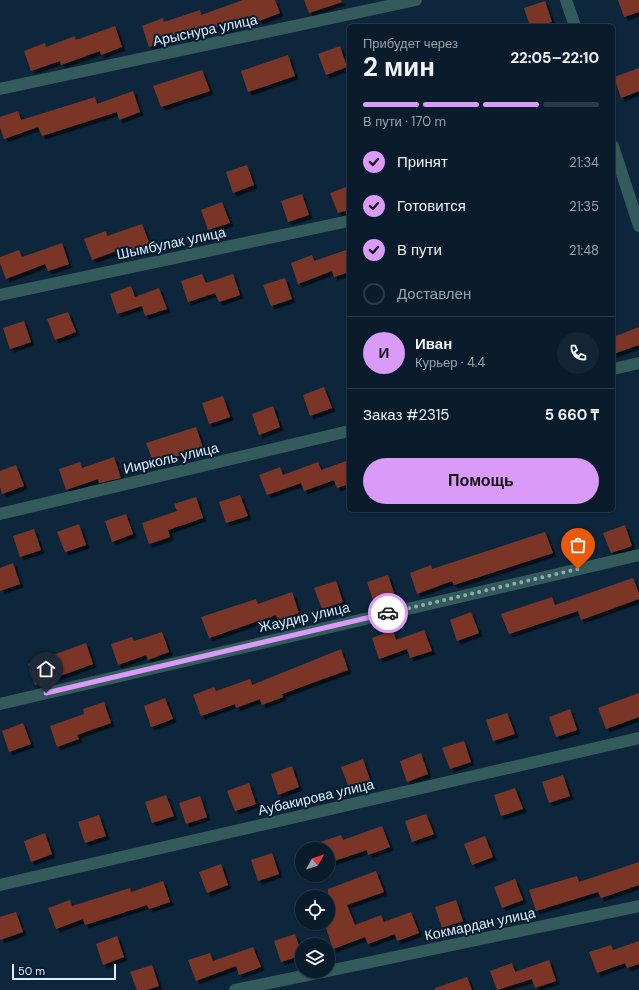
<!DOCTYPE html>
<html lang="ru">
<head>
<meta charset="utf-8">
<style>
	body { margin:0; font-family:"DM Sans",sans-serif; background:#132534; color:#f1f3f6; height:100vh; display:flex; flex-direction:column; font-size:15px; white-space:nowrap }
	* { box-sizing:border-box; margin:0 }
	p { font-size:13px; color:#99a1a9 }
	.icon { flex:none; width:22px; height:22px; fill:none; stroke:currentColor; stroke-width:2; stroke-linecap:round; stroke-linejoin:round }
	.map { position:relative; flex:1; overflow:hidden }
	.details { position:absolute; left:347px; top:24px; width:268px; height:488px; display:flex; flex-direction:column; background:#0a1c2c; border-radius:6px; box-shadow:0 1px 3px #0004,0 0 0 1px #2a3a48 }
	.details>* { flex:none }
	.needle { width:26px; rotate:50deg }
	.fabs { position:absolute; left:295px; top:842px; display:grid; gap:8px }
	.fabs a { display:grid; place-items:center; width:40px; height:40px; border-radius:50%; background:#0a1c2c; box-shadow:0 1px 3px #0004,0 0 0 1px #2a3a48; font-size:20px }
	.scale { position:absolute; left:12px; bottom:10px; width:104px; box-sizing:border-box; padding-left:4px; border:2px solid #dfeefc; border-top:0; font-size:11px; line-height:14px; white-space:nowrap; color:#dfeefc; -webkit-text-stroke:3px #041c30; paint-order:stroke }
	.pin { position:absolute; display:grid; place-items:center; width:34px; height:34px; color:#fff; margin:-41px -17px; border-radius:50% 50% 50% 0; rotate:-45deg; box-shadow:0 0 4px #0007 }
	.pin .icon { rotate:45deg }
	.courier { position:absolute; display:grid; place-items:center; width:40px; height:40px; margin:-20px; border:3px solid #d99af8; border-radius:50%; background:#fff; color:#222; box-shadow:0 1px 5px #0007 }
	.overview em { font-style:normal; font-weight:700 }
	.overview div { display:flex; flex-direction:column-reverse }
	.overview { display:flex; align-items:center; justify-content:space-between; height:68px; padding:0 16px }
	h1 { font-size:26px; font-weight:700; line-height:30px }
	.bar { display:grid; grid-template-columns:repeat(4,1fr); gap:6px 4px; align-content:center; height:48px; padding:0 16px }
	.bar i { height:5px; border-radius:3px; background:#2a3a48 }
	.bar .selected { background:#d99af8 }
	.bar p { grid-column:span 4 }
	.line { display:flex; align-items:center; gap:10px; padding:0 16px; border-top:1px solid #2a3a48 }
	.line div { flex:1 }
	.round { display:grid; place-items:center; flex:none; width:42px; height:42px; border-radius:21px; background:#132534 }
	ol { padding:0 16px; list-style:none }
	li { display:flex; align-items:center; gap:12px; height:44px }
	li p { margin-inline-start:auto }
	li .icon { padding:4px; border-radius:50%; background:#d99af8; color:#111; stroke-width:4 }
	li:last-child { color:#99a1a9 }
	li i { width:22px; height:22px; border:2px solid #2a3a48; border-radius:50% }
	.primary-button { display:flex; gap:8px; margin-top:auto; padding:8px 16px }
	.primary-button a { flex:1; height:46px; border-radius:24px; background:#d99af8; color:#111; font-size:16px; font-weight:700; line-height:46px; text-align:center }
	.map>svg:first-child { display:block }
	.building { fill:#7a3628; filter:url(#shadow) }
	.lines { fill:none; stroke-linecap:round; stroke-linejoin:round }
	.minor { stroke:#345b5c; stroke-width:12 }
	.done { stroke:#96a8b8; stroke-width:4; stroke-dasharray:0 7.2 }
	.route { stroke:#d99af8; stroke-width:5 }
	.labels { text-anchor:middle; stroke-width:4; stroke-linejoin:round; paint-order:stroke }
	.street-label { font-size:14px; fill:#dfeefc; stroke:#041c30 }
</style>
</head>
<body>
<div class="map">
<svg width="639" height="990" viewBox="0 0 639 990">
	<defs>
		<filter id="shadow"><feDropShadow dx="3.5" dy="3.5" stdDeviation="0" flood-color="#0009"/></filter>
	</defs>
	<rect width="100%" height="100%" fill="#0d263b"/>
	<!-- building -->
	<path class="building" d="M243 0H275L280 13 259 21 258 18 222 31 220 26 186 38 184 34 149 47 142 26 163 18 164 22 200 10 201 15Z
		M304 0H341L342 2 309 13Z
		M618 0H639V12L624 17Z
		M545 1 552 22 540 26H530L524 8Z
		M115 26 122 47 101 55 100 51 61 65 60 61 31 71 24 51 45 43 46 47 75 36 76 40Z
		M340 46 347 67 326 75 318 54Z
		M288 55 295 76 248 92 241 71Z
		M639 68V91L621 98 614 77Z
		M202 70 210 91 161 107 153 86Z
		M133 91 140 112 119 120 117 112 42 136 38 127 4 139 0 127V117L18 111 21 120 95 97 97 104Z
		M247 165 254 185 233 193 226 172Z
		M349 186V210L338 213 330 193Z
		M302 194 309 215 288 222 281 201Z
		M222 202 230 223 208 230 201 210Z
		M142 224 150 245 128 252 127 247 92 260 84 239 106 231 107 236Z
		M62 243 69 264 48 271 45 264 6 279 0 263V257L19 250 22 257Z
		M349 249V272L334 277 332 271 298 284 291 263 312 255 314 261Z
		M202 274 206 283 233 274 240 295 219 302 215 293 188 302 181 281Z
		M285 278 292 299 271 306 263 285Z
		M131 286 135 297 159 288 167 309 145 316 142 306 117 314 110 294Z
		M68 312 76 332 55 340 47 319Z
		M24 321 31 342 10 349 3 328Z
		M639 327V345L613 354V337Z
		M324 387 332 408 310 416 303 395Z
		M223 396 230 417 209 424 202 403Z
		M273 406 280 427 259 435 252 414Z
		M196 427 203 448 154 464 146 443Z
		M114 457 121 478 99 483 98 479 66 490 59 469 80 462 82 468Z
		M349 460V484L337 488 334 480 304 491 301 483 267 495 259 475 280 467 283 475 318 462 321 470Z
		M16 465 24 486 2 494 0 487V471Z
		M240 495 248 516 226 523 219 502Z
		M196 497 203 518 168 530 170 537 149 544 142 523 177 511 174 504Z
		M126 514 133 534 112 542 105 521Z
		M79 524 86 545 65 552 57 532Z
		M625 525 632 546 611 553 603 533Z
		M34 529 41 550 20 557 13 536Z
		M545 532 553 553 454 585 452 581 417 594 410 573 431 565 432 569Z
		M13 563 20 584 0 591V568Z
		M388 575 395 596 374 603 367 582Z
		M633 578 639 593V599L581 620 578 611 509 634 501 614 552 597 555 605Z
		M336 581 343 602 322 609 314 588Z
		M292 592 299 613 278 621 276 615 209 638 201 617 256 599 258 604Z
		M471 612 479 633 457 641 450 620Z
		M393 630 396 640 424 630 432 651 410 658 407 649 379 659 372 638Z
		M162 632 169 652 148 660 146 655 118 665 111 644 132 637 134 641Z
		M86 643 93 664 35 685 28 664Z
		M341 649 348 670 282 694 283 697 262 705 260 699 236 708 235 704 201 716 193 695 214 687 216 691 250 679 252 685Z
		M639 693V717L606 729 598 708Z
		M165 698 173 719 151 727 144 706Z
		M104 702 111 723 77 735 79 739 57 747 50 726 84 714 83 709Z
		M570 709 577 730 556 737 549 717Z
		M507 713 515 734 493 741 486 720Z
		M23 723 31 744 9 752 2 731Z
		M464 741 471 762 450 769 442 748Z
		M421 753 428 774 407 782 400 761Z
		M363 759 370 780 349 788 341 767Z
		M292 766 299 787 278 795 271 774Z
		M563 775 570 796 549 803 542 782Z
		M249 783 256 804 235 811 227 791Z
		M515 788 523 809 501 816 494 795Z
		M166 795 174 816 152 823 145 802Z
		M200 796 207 817 186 824 179 803Z
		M426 814 434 834 412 842 405 821Z
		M99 815 106 836 85 843 78 822Z
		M382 826 390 847 368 855 367 850 328 863V849H306V847L341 835 343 840Z
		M45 833 52 854 31 862 24 841Z
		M485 836 493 857 472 865 464 844Z
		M272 853 279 874 258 881 251 860Z
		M639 862V885L601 898 598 892 536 911 529 890 577 876 579 882Z
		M221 864 228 885 207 893 199 872Z
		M376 871 384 892 347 905 355 925 381 915 384 922 411 912 419 933 397 941 395 934 368 944 365 937 333 949 326 928 328 927V889Z
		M515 879 523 900 502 908 494 887Z
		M163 881 170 902 149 909 147 905 85 925 83 919 56 929 48 908 70 900 72 906 130 888 131 892Z
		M456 900 463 921 442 928 435 907Z
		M16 912 23 932 0 940V917Z
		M295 934 302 955 281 962 274 941Z
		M117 936 124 957 103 965 96 944Z
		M639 941V964L627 968 625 963 597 973 589 952 611 945 613 950Z
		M253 947 261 967 239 975 236 966 196 981 188 960 210 953 213 961Z
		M549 960 556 981 535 988 532 979 497 990 490 971 512 963 515 972Z
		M152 965 159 986 147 990H137L130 972Z
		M467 977 472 990H435V988Z"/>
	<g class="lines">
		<!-- minor -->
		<path class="minor" d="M566 0 575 26
			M0 89 416 0
			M613 146 639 226
			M0 295 349 221
			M613 369 639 363
			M0 514 349 431
			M0 704 639 555
			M0 885 639 738
			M328 971 639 906
			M235 990 327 971"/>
	</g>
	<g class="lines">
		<!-- done -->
		<path class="done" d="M388 613 578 569"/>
		<!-- route -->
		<path class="route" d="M46 693 388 613"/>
	</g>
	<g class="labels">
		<!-- street labels -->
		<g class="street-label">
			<text transform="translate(205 30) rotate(-12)" y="5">Арыснура улица</text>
			<text transform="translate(171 243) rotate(-12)" y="5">Шымбулак улица</text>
			<text transform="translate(171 458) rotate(-13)" y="5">Иирколь улица</text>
			<text transform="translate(304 617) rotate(-13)" y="5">Жаудир улица</text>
			<text transform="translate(316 797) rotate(-13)" y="5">Аубакирова улица</text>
			<text transform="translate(480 924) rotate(-12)" y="5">Кокмардан улица</text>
		</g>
	</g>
</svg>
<div class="fabs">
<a><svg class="needle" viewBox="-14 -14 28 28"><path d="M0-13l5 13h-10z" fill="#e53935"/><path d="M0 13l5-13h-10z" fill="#99a1a9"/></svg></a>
<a><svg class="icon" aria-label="locate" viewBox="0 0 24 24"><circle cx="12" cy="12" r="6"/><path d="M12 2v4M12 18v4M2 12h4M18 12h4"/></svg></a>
<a><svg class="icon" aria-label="layers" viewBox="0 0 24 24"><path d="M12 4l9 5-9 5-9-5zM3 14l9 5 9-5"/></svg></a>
</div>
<div class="scale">50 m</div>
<div class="pin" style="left:578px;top:569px;background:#ea580c"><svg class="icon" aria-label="bag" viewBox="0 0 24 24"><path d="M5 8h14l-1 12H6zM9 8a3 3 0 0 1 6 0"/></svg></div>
<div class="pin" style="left:46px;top:693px;background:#1f2937"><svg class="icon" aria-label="home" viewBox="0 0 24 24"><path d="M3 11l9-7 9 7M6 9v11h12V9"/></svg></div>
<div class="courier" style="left:388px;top:613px"><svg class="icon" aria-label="car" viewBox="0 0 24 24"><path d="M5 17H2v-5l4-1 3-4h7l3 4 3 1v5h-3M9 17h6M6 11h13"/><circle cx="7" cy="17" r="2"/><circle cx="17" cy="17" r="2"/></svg></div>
<section class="details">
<div class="overview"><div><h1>2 мин</h1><p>Прибудет через</p></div><em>22:05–22:10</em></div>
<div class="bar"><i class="selected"></i><i class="selected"></i><i class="selected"></i><i></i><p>В пути · 170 m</p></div>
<ol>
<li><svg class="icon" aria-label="check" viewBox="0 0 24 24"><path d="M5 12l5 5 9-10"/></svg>Принят<p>21:34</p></li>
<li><svg class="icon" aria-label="check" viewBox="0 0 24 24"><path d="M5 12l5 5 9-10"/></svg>Готовится<p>21:35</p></li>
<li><svg class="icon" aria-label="check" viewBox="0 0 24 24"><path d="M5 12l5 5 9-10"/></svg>В пути<p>21:48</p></li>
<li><i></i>Доставлен</li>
</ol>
<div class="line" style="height:72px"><b class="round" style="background:#d99af8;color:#111">И</b><div><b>Иван</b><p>Курьер · 4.4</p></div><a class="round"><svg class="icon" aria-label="phone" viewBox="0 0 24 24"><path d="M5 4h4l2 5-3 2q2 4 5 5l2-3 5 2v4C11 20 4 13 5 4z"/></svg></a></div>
<div class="line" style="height:52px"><div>Заказ #2315</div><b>5 660 ₸</b></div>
<div class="primary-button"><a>Помощь</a></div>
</section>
</div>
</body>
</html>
